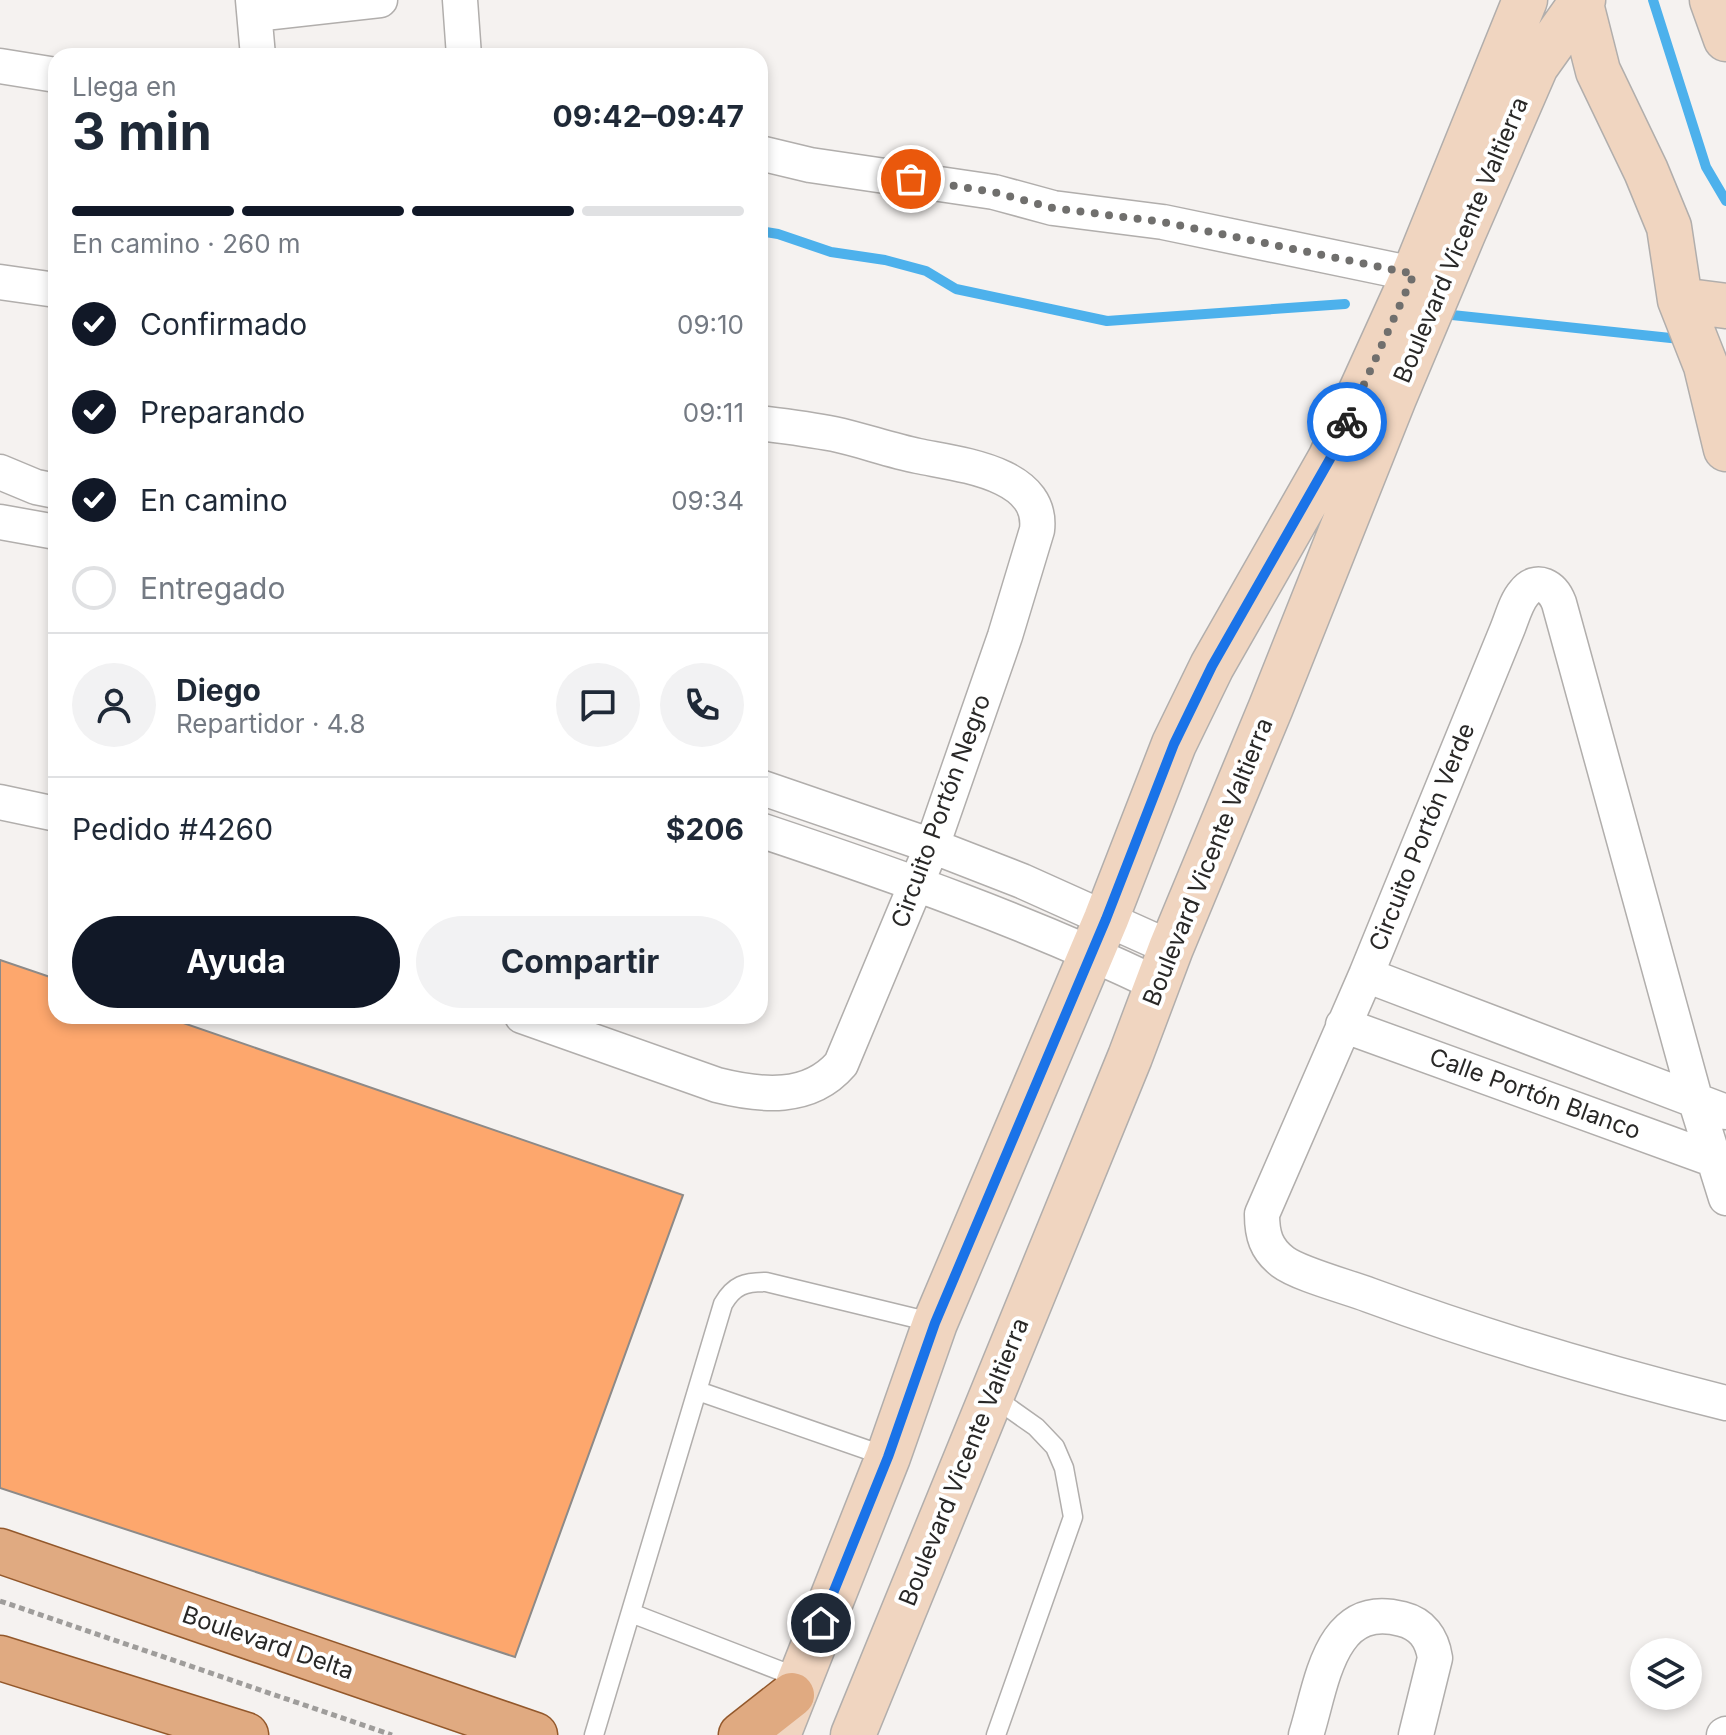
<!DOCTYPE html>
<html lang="es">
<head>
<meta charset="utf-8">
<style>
	body { margin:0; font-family:Inter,sans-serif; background:#f2f2f3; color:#1f2937; height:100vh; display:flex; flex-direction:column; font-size:30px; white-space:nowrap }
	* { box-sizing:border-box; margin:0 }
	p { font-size:26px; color:#747a83 }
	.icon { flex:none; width:44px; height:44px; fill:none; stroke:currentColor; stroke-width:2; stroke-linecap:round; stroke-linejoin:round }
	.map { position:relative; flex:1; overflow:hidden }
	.sheet { position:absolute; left:48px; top:48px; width:720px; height:976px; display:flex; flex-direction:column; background:#fff; border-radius:24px; box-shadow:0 4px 12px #0003 }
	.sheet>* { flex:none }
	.buttons { position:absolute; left:1630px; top:1638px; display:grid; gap:16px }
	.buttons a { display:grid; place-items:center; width:72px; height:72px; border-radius:50%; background:#fff; box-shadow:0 4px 12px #0003; font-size:40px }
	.pin { position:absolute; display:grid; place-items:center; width:68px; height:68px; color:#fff; margin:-34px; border:4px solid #fff; border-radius:50%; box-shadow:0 2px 8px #0007 }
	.courier { position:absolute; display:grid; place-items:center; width:80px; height:80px; margin:-40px; border:6px solid #1a73e8; border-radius:50%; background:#fff; color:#222; box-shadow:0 2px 10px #0007 }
	.head em { font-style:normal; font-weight:700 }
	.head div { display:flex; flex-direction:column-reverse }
	.head { display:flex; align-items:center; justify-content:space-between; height:136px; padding:0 24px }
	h1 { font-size:52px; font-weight:700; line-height:60px }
	.bar { display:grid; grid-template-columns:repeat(4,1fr); gap:12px 8px; align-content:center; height:96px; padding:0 24px }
	.bar i { height:10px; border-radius:6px; background:#e0e1e3 }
	.bar .selected { background:#111827 }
	.bar p { grid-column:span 4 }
	.line { display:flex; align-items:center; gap:20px; padding:0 24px; border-top:2px solid #e0e1e3 }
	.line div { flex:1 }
	.round { display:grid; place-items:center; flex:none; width:84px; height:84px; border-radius:42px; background:#f2f2f3 }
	ol { padding:0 24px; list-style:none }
	li { display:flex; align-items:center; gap:24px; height:88px }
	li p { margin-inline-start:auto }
	li .icon { padding:8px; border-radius:50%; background:#111827; color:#fff; stroke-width:4 }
	li:last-child { color:#747a83 }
	li i { width:44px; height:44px; border:4px solid #e0e1e3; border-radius:50% }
	.button { display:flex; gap:16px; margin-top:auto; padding:16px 24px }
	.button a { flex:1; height:92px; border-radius:48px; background:#111827; color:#fff; font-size:32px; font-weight:700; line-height:92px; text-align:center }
	.button a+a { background:#f2f2f3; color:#1f2937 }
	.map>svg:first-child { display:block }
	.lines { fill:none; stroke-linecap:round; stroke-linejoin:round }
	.stream { stroke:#4db1ec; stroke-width:10 }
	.building { fill:#fda76d; stroke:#8d8a88; stroke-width:2 }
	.service-casing { stroke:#b1aeac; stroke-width:21 }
	.minor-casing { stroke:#b1aeac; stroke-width:37 }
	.secondary-casing { stroke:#b1aeac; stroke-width:47 }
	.primary-casing { stroke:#93582b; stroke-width:47 }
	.path { stroke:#9f9d9b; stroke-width:5; stroke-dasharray:6 4; stroke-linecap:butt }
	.service { stroke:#fff; stroke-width:18 }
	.minor { stroke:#fff; stroke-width:34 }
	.secondary { stroke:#f0d5c0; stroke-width:44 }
	.primary { stroke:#e0aa81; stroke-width:44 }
	.done { stroke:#706f6d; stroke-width:8; stroke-dasharray:0 14.4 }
	.route { stroke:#1a73e8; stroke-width:10 }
	.labels { text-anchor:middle; stroke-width:8; stroke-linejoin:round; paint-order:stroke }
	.street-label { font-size:24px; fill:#292827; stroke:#fff }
</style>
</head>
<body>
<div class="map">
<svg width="1726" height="1735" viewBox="0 0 1726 1735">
	<rect width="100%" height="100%" fill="#f5f2f0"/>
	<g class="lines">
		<!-- stream -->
		<path class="stream" d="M1653 0 1706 167 1726 201
			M760 231 778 234 831 252 885 260 926 271 956 289 1107 321 1345 304
			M1452 315 1680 339"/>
	</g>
	<!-- building -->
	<path class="building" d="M0 960 56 979V1016H163L683 1195 515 1657 0 1488Z"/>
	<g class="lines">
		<!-- service casing -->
		<g class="service-casing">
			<path id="service" d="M698 1391 888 1457
				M992 1396 1036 1427 1055 1447 1064 1468 1073 1517 996 1735
				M631 1613 799 1678
				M594 1735 723 1304C734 1285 745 1282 766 1282L935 1323"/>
		</g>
		<!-- minor casing -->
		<g class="minor-casing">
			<path id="minor" d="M253 0 258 56
				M460 0 464 56
				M255 14 380 0
				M0 66 56 75
				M760 153 810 165 994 192 1053 208 1163 222 1414 274
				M0 282 56 290
				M0 472 36 487 56 491
				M0 522 56 532
				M760 787 932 846 1022 881 1171 948
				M0 802 56 814
				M760 830C895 875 1028 922 1157 984
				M1366 975 1726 1112
				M522 1016 717 1085C761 1096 809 1101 841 1064L932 846 1005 636 1037 530C1044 472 956 464 918 456 889 450 862 440 834 434 809 429 784 426 760 423
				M1343 1025 1726 1164
				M1726 1198 1696 1102 1559 603C1553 587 1537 576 1524 593 1516 602 1512 618 1507 630L1366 975 1262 1214C1262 1235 1266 1249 1283 1262 1299 1274 1348 1287 1369 1295 1486 1338 1605 1373 1726 1403
				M1306 1735C1322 1685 1329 1600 1402 1619 1422 1624 1432 1638 1435 1658L1416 1735
				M1724 1735 1726 1734"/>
		</g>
		<!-- secondary casing -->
		<g class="secondary-casing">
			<path id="secondary" d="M1580 0 1598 71 1646 171 1669 227 1680 300 1706 366 1726 449
				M1712 0 1726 39
				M1680 300 1726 306
				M778 1735 888 1457 935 1323 1106 919 1174 744 1212 666 1330 459 1414 274 1525 0
				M853 1735 1130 1057 1171 948 1271 707 1394 398 1463 234 1536 66 1583 0"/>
		</g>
		<!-- primary casing -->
		<g class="primary-casing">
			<path id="primary" d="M0 1551 535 1735
				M0 1658 246 1735
				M741 1735 792 1695"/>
		</g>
		<!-- path -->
		<path class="path" d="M0 1601 392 1735"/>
		<!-- service -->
		<use href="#service" class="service"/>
		<!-- minor -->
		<use href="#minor" class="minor"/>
		<!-- secondary -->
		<use href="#secondary" class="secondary"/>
		<!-- primary -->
		<use href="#primary" class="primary"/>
	</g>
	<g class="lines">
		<!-- done -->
		<path class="done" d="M911 179 994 192 1053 208 1163 222 1414 274 1347 422"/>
		<!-- route -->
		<path class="route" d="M821 1623 888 1457 935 1323 1106 919 1174 744 1212 666 1330 459 1347 422"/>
	</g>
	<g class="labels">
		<!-- street labels -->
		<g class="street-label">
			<text transform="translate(1461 240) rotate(-67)" y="8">Boulevard Vicente Valtierra</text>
			<text transform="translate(941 811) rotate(-70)" y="8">Circuito Portón Negro</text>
			<text transform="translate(1422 837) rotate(-68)" y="8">Circuito Portón Verde</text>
			<text transform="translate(1208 862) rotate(-68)" y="8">Boulevard Vicente Valtierra</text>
			<text transform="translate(1535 1094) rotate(20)" y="8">Calle Portón Blanco</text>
			<text transform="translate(964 1462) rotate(-68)" y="8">Boulevard Vicente Valtierra</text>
			<text transform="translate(268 1643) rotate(19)" y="8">Boulevard Delta</text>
		</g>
	</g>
</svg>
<div class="buttons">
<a><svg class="icon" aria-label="layers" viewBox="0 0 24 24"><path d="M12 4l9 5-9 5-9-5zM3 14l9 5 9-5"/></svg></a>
</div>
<div class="pin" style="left:911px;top:179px;background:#ea580c"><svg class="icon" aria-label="bag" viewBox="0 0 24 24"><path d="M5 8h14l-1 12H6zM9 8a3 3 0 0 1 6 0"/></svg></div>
<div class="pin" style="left:821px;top:1623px;background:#1f2937"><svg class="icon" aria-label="home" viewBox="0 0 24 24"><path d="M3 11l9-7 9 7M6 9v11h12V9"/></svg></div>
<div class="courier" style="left:1347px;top:422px"><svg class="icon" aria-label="bike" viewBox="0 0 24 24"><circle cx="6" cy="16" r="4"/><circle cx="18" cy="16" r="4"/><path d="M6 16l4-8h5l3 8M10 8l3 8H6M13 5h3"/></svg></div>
<section class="sheet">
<div class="head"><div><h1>3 min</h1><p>Llega en</p></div><em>09:42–09:47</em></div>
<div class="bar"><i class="selected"></i><i class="selected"></i><i class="selected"></i><i></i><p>En camino · 260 m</p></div>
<ol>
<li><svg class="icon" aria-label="check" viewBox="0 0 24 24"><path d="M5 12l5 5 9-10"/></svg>Confirmado<p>09:10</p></li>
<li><svg class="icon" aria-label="check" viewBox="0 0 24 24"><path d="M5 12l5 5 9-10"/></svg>Preparando<p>09:11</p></li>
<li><svg class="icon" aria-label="check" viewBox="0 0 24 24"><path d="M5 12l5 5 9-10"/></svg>En camino<p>09:34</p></li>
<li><i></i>Entregado</li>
</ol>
<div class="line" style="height:144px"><a class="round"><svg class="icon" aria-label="person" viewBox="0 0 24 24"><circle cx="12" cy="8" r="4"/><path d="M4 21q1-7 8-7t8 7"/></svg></a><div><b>Diego</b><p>Repartidor · 4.8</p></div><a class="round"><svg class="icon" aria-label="chat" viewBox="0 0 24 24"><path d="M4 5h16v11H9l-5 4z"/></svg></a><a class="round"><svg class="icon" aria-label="phone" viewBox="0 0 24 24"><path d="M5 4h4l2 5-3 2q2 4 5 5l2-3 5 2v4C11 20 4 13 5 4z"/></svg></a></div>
<div class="line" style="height:104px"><div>Pedido #4260</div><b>$206</b></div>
<div class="button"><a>Ayuda</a><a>Compartir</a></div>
</section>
</div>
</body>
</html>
